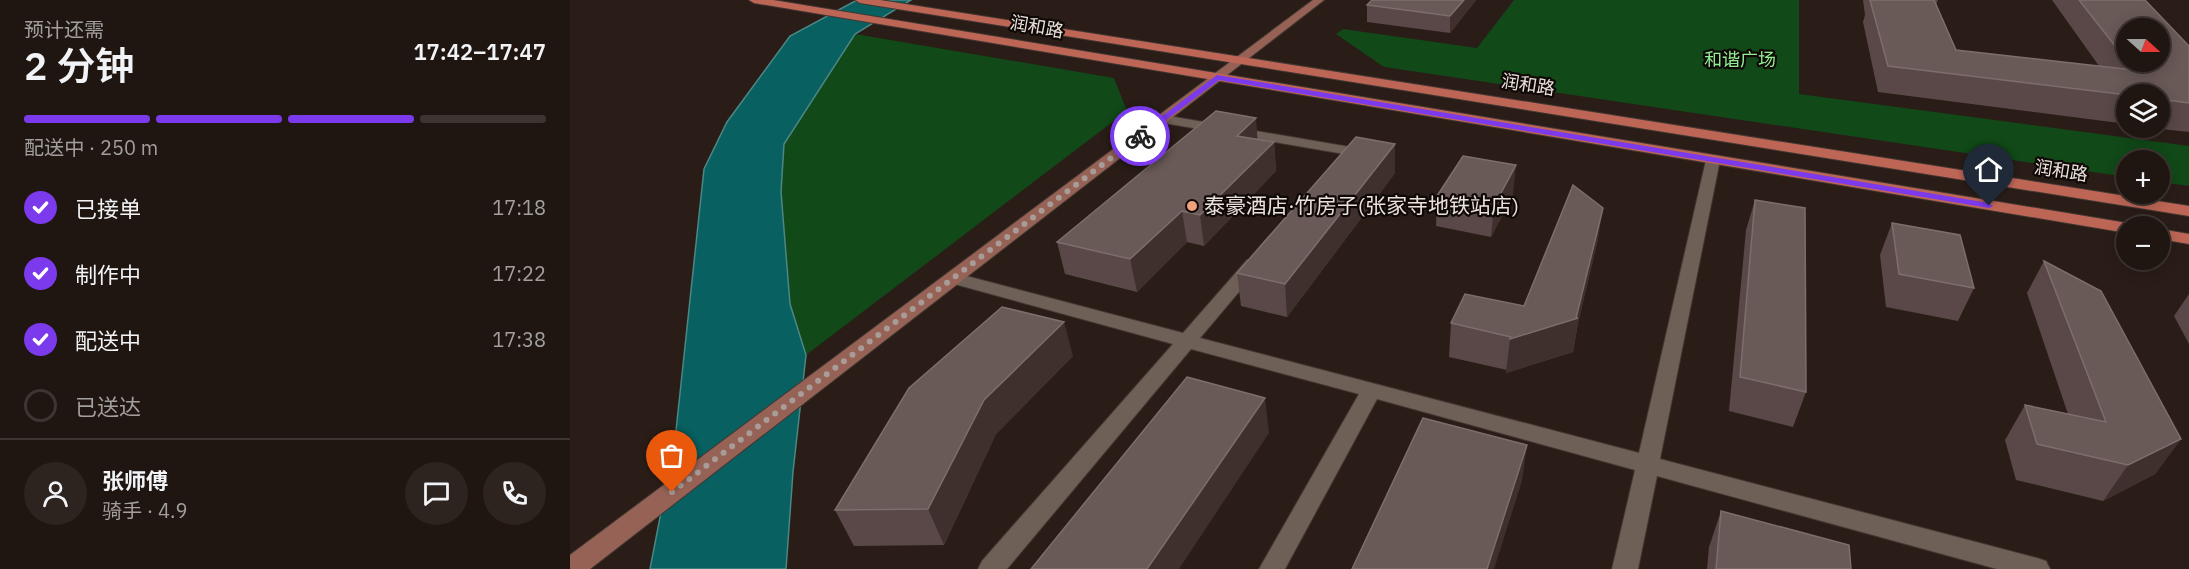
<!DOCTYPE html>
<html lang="zh">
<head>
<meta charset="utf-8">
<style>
	body { margin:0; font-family:"IBM Plex Sans","Noto Sans SC",sans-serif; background:#2d231f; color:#f1f3f6; height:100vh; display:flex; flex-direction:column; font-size:22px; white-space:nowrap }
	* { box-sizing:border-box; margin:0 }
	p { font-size:20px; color:#a29f9f }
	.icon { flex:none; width:33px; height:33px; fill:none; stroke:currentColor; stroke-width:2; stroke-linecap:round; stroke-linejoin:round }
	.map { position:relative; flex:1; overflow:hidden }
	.side { display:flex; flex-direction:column; background:#201611; width:570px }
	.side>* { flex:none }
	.needle { width:39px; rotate:111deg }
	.fabs { position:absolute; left:1546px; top:18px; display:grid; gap:12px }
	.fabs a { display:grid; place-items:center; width:54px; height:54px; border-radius:50%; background:#201611; box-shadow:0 3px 15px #0003,0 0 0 2px #3d3531; font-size:30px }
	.pin { position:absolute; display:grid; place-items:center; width:51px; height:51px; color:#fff; margin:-62px -26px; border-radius:50% 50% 50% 0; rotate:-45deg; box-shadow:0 0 6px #0007 }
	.pin .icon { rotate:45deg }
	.courier { position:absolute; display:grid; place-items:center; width:60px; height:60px; margin:-30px; border:4px solid #7c3aed; border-radius:50%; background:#fff; color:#222; box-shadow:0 2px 8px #0007 }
	.overview em { font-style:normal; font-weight:600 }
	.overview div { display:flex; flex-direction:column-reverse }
	.overview { display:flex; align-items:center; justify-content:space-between; height:102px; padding:0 24px }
	h1 { font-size:39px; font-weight:600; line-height:45px }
	.bar { display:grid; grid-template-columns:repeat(4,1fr); gap:9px 6px; align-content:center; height:72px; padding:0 24px }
	.bar i { height:8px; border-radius:4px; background:#3d3531 }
	.bar .on { background:#7c3aed }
	.bar p { grid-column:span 4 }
	.line { display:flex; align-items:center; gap:15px; padding:0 24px; border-top:2px solid #3d3531 }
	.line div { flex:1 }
	.round { display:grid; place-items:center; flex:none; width:63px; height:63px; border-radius:32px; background:#2d231f }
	ol { padding:0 24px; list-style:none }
	li { display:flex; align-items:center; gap:18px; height:66px }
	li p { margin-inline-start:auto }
	li .icon { padding:6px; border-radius:50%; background:#7c3aed; color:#fff; stroke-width:4 }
	li:last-child { color:#a29f9f }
	li i { width:33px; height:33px; border:3px solid #3d3531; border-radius:50% }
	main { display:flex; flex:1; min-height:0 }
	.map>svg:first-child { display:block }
	.green { fill:#114918 }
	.water { fill:#086060; stroke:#4c8785; stroke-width:1.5 }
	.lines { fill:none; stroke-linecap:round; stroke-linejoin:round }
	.lane-casing { stroke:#433733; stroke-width:2 }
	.secondary-casing { stroke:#433733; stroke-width:2 }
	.primary-casing { stroke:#433733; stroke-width:2 }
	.lane { fill:#6e5f57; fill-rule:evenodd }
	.secondary { fill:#966256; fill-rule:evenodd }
	.primary { fill:#be6656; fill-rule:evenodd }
	.wall { fill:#594847 }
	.shaded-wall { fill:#40302d }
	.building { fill:#695957; stroke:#7d6e6c; stroke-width:1.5 }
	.route { fill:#7c3aed }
	.done { stroke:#a79c97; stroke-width:6; stroke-dasharray:0 10.8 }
	.poi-dot { fill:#f1a17c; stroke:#0f0906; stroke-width:2 }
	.labels { text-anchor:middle; stroke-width:4.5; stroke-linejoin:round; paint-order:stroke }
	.far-street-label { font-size:18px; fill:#ebe1dc; stroke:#0f0906 }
	.far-park-label { font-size:18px; fill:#90ef95; stroke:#0f0906 }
	.poi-label { font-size:21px; fill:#ebe1dc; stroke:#0f0906; text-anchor:start }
</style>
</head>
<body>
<main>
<section class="side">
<div class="overview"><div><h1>2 分钟</h1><p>预计还需</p></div><em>17:42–17:47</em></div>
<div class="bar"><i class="on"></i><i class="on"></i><i class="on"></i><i></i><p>配送中 · 250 m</p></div>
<ol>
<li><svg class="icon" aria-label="check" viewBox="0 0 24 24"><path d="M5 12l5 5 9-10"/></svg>已接单<p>17:18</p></li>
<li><svg class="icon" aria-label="check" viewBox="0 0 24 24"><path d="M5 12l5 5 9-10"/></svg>制作中<p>17:22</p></li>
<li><svg class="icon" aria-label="check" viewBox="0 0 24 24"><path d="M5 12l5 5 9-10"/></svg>配送中<p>17:38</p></li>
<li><i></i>已送达</li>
</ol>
<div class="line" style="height:108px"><a class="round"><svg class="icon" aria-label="person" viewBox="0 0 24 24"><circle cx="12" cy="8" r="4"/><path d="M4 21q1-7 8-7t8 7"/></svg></a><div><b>张师傅</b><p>骑手 · 4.9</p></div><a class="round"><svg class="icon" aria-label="chat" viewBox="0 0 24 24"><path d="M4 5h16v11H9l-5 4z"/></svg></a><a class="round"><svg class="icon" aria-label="phone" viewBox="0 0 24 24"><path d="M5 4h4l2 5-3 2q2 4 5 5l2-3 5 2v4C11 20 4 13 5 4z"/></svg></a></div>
</section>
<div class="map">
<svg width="1619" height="569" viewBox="0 0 1619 569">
	<rect width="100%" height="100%" fill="#2a1d17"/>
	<!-- green -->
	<path class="green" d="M944 0H1229V94L1619 146V186L1590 182V160H1557V177L814 67 766 34 773 29 907 48Z
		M285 34 544 78 557 111 236 355 220 305 211 192 214 144Z"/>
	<!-- water -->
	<path class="water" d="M287 0H341L285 34 214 144 211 192 220 304 236 355 223 472 216 569H80L105 440 134 169 157 122 220 36Z"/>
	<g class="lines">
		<!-- lane casing -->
		<g class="lane-casing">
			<path id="lane" d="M593 115 780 147 787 151 780 155 588 122 586 119 588 116Z
				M1143 156 1150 160 1090 459 1467 558 1476 561 1480 569H1427L1087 476 1068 569H1042L1065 470 807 399 715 569H689L789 394 621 349 437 569H408L412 561 603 344 377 282 374 278 377 274H389L613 333 677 260H689L692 264 689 268 630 338 1069 453 1136 160Z"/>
		</g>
		<!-- secondary casing -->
		<g class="secondary-casing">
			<path id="secondary" d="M743 0H754L20 569H0V555Z"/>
		</g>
		<!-- primary casing -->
		<g class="primary-casing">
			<path id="primary" d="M179 0H203L1557 223 1564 226H1557V233L184 3Z
				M285 0H310L1619 206V216L290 3Z
				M1590 229 1619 234V244L1590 239Z"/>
		</g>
		<!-- lane -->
		<use href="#lane" class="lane"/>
		<!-- secondary -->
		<use href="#secondary" class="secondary"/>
		<!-- primary -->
		<use href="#primary" class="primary"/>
	</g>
	<!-- wall -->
	<path class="wall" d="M906 0 880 33 797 22V5Z
		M1293 0H1368L1366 5 1386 50 1529 66 1482 0H1575L1619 46V132L1581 128H1590V94H1557V124L1308 92 1293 22 1295 15Z
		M688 140 704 142 706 171 634 246 617 242 567 292 495 274 487 242Z
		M825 144V173L717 317 671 306 667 273Z
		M943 195 921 237 866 226 867 196Z
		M1185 200 1236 392 1223 427 1159 411 1176 230Z
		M1322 223 1404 288 1388 321 1316 307 1310 255Z
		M1028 239 1008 323 1003 352 936 373 937 370 879 357 881 323 954 306Z
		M1474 261 1611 439 1585 474 1533 501 1446 480 1435 440 1455 405 1498 414 1457 293Z
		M1619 294V344L1604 316Z
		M503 356 426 434 374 545 284 546 265 510Z
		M1151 511 1281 569H1137L1139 547Z"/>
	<!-- shaded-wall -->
	<path class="shaded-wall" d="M894 0H906L880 33V16Z
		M686 118 688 146 667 136Z
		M704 142 706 171 634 246 630 215Z
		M825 144V173L717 317 715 284Z
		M946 165 943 195 921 237 924 206Z
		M1033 208 1028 239 1008 323 1003 352 936 373 940 339Z
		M612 211 617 242 567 292 560 259Z
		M494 322 503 356 426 434 374 545 358 509 414 400Z
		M695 398 699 433 609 569H577Z
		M1611 439 1585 474 1533 501 1558 465Z
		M957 445 952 481 924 569H917Z"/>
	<!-- building -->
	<path class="building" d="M802 0H894L880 16 797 5Z
		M1300 0H1364L1386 50 1564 70 1557 62H1590V28H1557V61L1509 0H1575L1619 46V103L1590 99V94H1557V95L1318 66Z
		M646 111 686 118 667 136 704 142 630 215 612 211 560 259 487 242Z
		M786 137 825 144 715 284 667 273Z
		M893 156 946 165 924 206 867 196Z
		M1003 185 1033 208 1006 318H1008L940 339 941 337 881 323 895 294 954 306Z
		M1185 200 1235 208 1236 392 1170 377Z
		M1322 223 1390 235 1404 288 1329 274Z
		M1474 261 1531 291 1611 439 1558 465 1467 444 1455 405 1536 422Z
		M432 307 494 322 414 400 358 509 265 510 339 388Z
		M617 377 695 398 577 569H461Z
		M853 418 957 445 917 569H782Z
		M1151 511 1279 545 1281 569H1146Z"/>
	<!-- route -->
	<path class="route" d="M647 75 1419 203 1423 206 1419 208 649 80 572 138H567V135Z"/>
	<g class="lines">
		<!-- done -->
		<path class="done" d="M102 492 570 136"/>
	</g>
	<!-- markers -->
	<circle class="poi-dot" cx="622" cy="206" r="6"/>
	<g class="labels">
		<!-- far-street labels -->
		<g class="far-street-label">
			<text transform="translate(467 27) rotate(10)" y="6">润和路</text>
			<text transform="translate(958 85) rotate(9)" y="6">润和路</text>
			<text transform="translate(1491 171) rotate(9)" y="6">润和路</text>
		</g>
		<!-- far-park labels -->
		<g class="far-park-label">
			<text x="1170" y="66">和谐广场</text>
		</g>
		<!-- poi labels -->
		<g class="poi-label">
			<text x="634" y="213">泰豪酒店·竹房子(张家寺地铁站店)</text>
		</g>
	</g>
</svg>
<div class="fabs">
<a><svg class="needle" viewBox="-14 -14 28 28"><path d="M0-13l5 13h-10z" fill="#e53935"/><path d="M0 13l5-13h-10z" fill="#a29f9f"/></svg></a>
<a><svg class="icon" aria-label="layers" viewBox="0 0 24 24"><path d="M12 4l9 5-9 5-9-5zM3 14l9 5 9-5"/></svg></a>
<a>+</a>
<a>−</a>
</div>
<div class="pin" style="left:102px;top:492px;background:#ea580c"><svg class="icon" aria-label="bag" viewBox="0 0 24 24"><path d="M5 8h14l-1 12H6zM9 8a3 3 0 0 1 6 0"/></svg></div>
<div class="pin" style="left:1419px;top:206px;background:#1f2937"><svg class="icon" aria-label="home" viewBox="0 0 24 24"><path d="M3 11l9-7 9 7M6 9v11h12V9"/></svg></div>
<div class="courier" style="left:570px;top:136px"><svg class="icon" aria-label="bike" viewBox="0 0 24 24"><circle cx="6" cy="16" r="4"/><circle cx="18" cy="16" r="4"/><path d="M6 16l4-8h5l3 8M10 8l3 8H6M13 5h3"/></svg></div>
</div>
</main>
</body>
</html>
